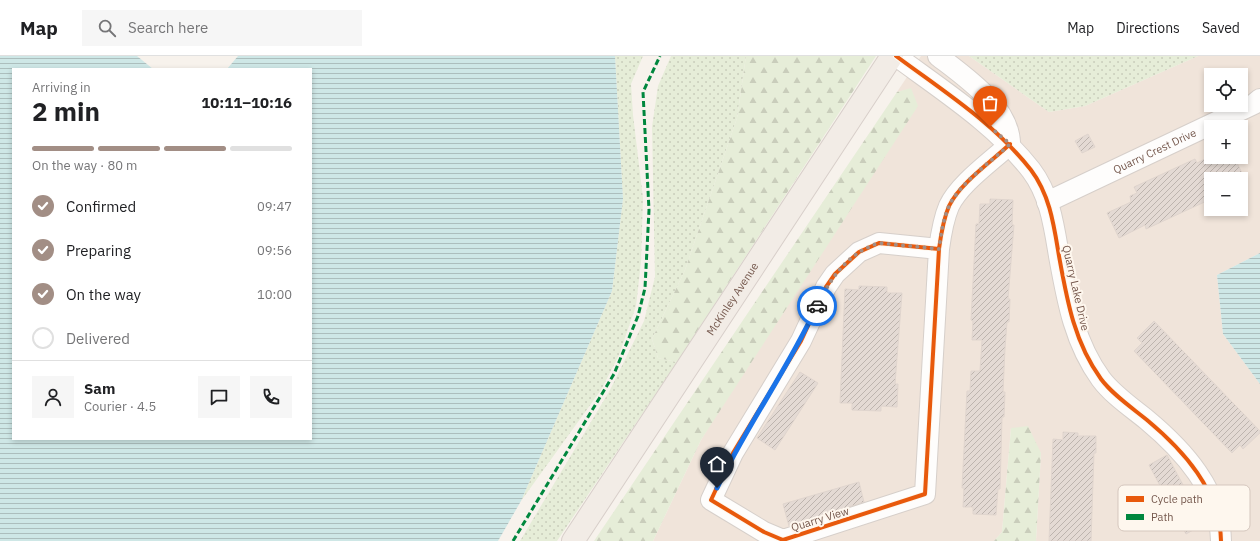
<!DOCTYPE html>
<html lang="en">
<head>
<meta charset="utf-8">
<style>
	body { margin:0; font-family:"IBM Plex Sans",sans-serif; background:#f6f6f6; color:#202124; height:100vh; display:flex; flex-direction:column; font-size:15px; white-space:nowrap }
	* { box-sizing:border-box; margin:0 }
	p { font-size:13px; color:#757577 }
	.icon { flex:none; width:22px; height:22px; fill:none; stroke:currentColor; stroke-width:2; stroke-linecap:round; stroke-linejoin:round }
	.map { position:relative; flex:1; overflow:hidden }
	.sheet { position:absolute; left:12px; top:12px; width:300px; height:372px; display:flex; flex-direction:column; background:#fff; border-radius:0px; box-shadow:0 2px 6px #0003 }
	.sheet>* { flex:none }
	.tools { position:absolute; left:1204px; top:12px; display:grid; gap:8px }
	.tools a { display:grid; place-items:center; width:44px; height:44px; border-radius:0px; background:#fff; box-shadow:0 2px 6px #0003; font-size:20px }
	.pin { position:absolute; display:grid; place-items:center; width:34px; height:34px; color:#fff; margin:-41px -17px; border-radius:50% 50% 50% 0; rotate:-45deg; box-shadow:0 0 4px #0007 }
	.pin .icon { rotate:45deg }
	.courier { position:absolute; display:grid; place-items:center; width:40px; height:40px; margin:-20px; border:3px solid #1a73e8; border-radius:50%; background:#fff; color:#222; box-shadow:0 1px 5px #0007 }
	.headline em { font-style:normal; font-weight:700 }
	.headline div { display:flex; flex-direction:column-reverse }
	.headline { display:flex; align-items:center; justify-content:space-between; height:68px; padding:0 20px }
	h1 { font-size:26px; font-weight:700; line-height:30px }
	.bar { display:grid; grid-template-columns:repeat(4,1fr); gap:6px 4px; align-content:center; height:48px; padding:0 20px }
	.bar i { height:5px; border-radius:3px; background:#e0e0e0 }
	.bar .on { background:#a28e85 }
	.bar p { grid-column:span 4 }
	.line { display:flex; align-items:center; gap:10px; padding:0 20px; border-top:1px solid #e0e0e0 }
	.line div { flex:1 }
	.round { display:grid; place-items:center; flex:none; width:42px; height:42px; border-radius:0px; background:#f6f6f6 }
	ol { padding:0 20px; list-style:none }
	li { display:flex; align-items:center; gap:12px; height:44px }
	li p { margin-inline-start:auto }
	li .icon { padding:4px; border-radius:50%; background:#a28e85; color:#fff; stroke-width:4 }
	li:last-child { color:#757577 }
	li i { width:22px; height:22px; border:2px solid #e0e0e0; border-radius:50% }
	header { display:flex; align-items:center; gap:24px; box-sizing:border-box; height:56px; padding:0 20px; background:#fff; border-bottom:1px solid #e0e0e0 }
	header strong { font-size:19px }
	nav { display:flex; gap:22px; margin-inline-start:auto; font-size:14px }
	.search { width:280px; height:36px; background:#f6f6f6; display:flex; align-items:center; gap:10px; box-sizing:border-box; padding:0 14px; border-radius:0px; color:#757577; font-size:15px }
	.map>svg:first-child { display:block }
	.residential { fill:#f0e4da; fill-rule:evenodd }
	.grass { fill:url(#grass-dots) }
	.forest { fill:url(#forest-firs) }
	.water { fill:url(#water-rules) }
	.building { fill:url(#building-hatch); stroke:#e0d5ce }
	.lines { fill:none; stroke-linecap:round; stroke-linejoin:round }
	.minor-casing { stroke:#d6cfca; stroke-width:22 }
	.primary-casing { stroke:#d8cfca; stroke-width:24 }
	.minor { stroke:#fefdfc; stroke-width:20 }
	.primary { stroke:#f2ece6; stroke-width:22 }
	.quiet { stroke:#00873e; stroke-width:3; stroke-dasharray:6 3; stroke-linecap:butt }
	.cycleway-casing { stroke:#fef7ee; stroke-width:6 }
	.cycleway { stroke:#e8590c; stroke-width:4 }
	.done { stroke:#a28e85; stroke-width:4; stroke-dasharray:0 7.2 }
	.route { stroke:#1a73e8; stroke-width:5 }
	.labels { text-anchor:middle; stroke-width:4; stroke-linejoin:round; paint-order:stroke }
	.street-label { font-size:11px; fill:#75584d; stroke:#fef7ee }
	.key { fill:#fef7ee; stroke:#d5c7be; stroke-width:1 }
	.key-label { font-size:11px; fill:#75584d }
</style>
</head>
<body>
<header>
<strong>Map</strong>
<div class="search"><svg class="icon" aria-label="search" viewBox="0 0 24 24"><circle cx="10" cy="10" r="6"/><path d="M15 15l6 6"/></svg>Search here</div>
<nav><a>Map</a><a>Directions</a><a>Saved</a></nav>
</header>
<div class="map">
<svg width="1260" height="485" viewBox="0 0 1260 485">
	<defs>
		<pattern id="grass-dots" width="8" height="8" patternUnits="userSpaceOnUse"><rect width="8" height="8" fill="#e6edd8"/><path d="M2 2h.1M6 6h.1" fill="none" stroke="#c9cdbb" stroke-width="1.8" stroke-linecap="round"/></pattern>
		<pattern id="forest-firs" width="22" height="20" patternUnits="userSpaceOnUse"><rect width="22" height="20" fill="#e6edd8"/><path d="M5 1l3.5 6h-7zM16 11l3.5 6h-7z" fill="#c9cdbb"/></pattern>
		<pattern id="water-rules" width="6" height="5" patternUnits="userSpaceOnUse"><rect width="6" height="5" fill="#cee7e6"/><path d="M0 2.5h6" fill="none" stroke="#acbebd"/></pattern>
		<pattern id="building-hatch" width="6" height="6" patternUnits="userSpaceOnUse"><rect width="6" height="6" fill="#e4dad4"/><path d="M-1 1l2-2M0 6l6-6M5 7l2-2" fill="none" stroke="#bdb4ae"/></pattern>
	</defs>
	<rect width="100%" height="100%" fill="#f7f2ec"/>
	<!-- residential -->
	<path class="residential" d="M921 0H969L1049 56 1085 50 1198 0H1260V197L1217 219 1223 278 1260 328V485H1036L1041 397 1011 372 1002 476 994 485H653L701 384 911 33 897 36ZM1211 19H1241V49H1211ZM1211 71H1241V101H1211ZM1211 123H1241V153H1211Z"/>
	<!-- grass -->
	<path class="grass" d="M615 0H643L631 28 633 59 643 142 641 206 636 250 619 299 601 334 521 445 612 235 623 143Z
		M671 0H746L737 62 685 214 652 283 658 302 677 306 557 485H520L610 334 644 265 655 221 652 71 658 30Z
		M969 0H1198L1085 50 1049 56Z"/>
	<!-- forest -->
	<path class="forest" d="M746 0H876L677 306 658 302 652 283 685 214 737 62Z
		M911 32 918 50 701 384 653 485H594L897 36Z
		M1028 370 1041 397 1036 485H994L1002 476 1011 372Z"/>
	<!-- water -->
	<path class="water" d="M0 0H137L153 13H13V383H311V13H227L238 0H615L623 143 612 235 521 445 498 485H0Z
		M1260 197V328L1223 278 1217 219Z"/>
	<!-- building -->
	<path class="building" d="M1088 78 1095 91 1082 97 1075 85Z
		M1222 101H1234L1245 123H1211V143L1146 173 1145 169 1119 182 1107 157 1131 146 1130 140 1137 137 1134 131 1195 103 1197 107 1205 103 1207 108Z
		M990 143 1013 144 1012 169H1014L1008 243H1010L1009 266H1007L1005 292 1003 336H1005L1004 361H1002L1000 433H998L996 459 973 458V451H963L964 432H962L967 335H970L971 315H980L982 284H972L973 265 971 264 976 168H979L980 148H990Z
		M859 230 887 231V237H902L895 328H898L897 351 881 350V355L852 354V347H840L845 233 859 234Z
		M1154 265 1260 375V377L1243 393 1240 389 1232 397 1134 295 1142 287 1137 282Z
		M800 316 818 327 775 394 757 382Z
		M1063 376 1078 377V380H1096V397H1094L1091 485H1049L1053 383 1063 384Z
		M1167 399 1204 468 1186 478 1149 409Z
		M859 426 864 446 789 470 783 448Z"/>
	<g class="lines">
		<!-- minor casing -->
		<g class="minor-casing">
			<g id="minor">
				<path d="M896 0C943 35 994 67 1031 114 1050 139 1054 170 1059 200 1067 244 1074 286 1101 323 1113 339 1131 351 1147 364 1183 394 1220 434 1221 485"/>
				<path d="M938 0C964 20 1010 51 1010 88"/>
				<path id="s1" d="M1047 146 1254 48 1260 43"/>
				<path d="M939 193 879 187 859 196 835 218 826 231 801 285 733 397 711 444 764 476 783 484 925 438 939 193C941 178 943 164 949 150 960 127 991 106 1010 88"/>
			</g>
		</g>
		<!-- primary casing -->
		<g class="primary-casing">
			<g id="primary">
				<path id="s2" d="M573 485 892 0"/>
			</g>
		</g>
		<!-- minor -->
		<use href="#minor" class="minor"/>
		<!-- primary -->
		<use href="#primary" class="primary"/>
		<!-- quiet -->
		<path class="quiet" d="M513 485 614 318 638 260 645 232 649 154 643 36 660 0"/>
		<!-- cycleway casing -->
		<g class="cycleway-casing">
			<path id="cycleway" d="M896 0C943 35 994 67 1031 114 1050 139 1054 170 1059 200 1067 244 1074 286 1101 323 1113 339 1131 351 1147 364 1183 394 1220 434 1221 485
				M939 193 879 187 859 196 835 218 826 231 801 285 733 397 711 444 764 476 783 484 925 438 939 193C941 178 943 164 949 150 960 127 991 106 1010 88"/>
		</g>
		<!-- cycleway -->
		<use href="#cycleway" class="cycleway"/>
	</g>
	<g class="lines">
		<!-- done -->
		<path class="done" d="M817 250C831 221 848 197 879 187L939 193C941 178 943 164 949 150 960 127 991 106 1010 88L990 71"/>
		<!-- route -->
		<path class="route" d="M717 432C747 369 788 313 817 250"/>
	</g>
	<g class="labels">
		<!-- street labels -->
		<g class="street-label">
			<text dy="4" stroke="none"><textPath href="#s1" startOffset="119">Quarry Crest Drive</textPath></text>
			<text transform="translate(1076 232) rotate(77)" y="4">Quarry Lake Drive</text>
			<text dy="4" stroke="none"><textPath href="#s2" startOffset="290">McKinley Avenue</textPath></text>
			<text transform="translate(820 463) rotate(-17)" y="4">Quarry View</text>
		</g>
	</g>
	<!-- legend -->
	<rect x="1118" y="429" width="132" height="46" rx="6" class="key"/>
	<rect x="1126" y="440" width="18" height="6" fill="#e8590c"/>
	<rect x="1126" y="458" width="18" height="6" fill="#00873e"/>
	<g class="key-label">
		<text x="1151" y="447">Cycle path</text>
		<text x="1151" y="465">Path</text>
	</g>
</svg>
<div class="tools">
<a><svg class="icon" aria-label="locate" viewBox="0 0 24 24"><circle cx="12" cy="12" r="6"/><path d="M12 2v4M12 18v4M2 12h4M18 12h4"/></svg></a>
<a>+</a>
<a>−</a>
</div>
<div class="pin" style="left:990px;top:71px;background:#ea580c"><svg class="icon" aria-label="bag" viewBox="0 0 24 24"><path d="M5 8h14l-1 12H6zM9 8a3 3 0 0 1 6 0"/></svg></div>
<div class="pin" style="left:717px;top:432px;background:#1f2937"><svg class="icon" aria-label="home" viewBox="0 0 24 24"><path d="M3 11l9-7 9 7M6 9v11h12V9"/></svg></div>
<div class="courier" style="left:817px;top:250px"><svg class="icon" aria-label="car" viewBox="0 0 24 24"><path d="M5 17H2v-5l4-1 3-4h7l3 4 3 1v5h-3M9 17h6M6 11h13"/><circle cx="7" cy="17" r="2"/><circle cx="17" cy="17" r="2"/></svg></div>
<section class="sheet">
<div class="headline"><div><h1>2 min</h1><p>Arriving in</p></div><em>10:11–10:16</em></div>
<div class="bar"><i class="on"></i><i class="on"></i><i class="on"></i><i></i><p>On the way · 80 m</p></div>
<ol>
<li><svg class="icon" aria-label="check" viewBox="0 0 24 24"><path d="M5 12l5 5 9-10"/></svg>Confirmed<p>09:47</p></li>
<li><svg class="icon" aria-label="check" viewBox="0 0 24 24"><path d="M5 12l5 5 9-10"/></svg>Preparing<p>09:56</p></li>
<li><svg class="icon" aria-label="check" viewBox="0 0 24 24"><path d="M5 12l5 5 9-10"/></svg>On the way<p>10:00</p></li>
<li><i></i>Delivered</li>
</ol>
<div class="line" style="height:72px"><a class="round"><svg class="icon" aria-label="person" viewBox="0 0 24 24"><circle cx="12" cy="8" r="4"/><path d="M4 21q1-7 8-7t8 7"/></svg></a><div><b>Sam</b><p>Courier · 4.5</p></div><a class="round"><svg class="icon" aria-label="chat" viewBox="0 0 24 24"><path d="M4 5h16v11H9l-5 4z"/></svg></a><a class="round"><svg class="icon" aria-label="phone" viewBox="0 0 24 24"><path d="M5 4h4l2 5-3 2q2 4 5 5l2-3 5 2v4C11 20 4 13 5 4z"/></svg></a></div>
</section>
</div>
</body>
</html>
